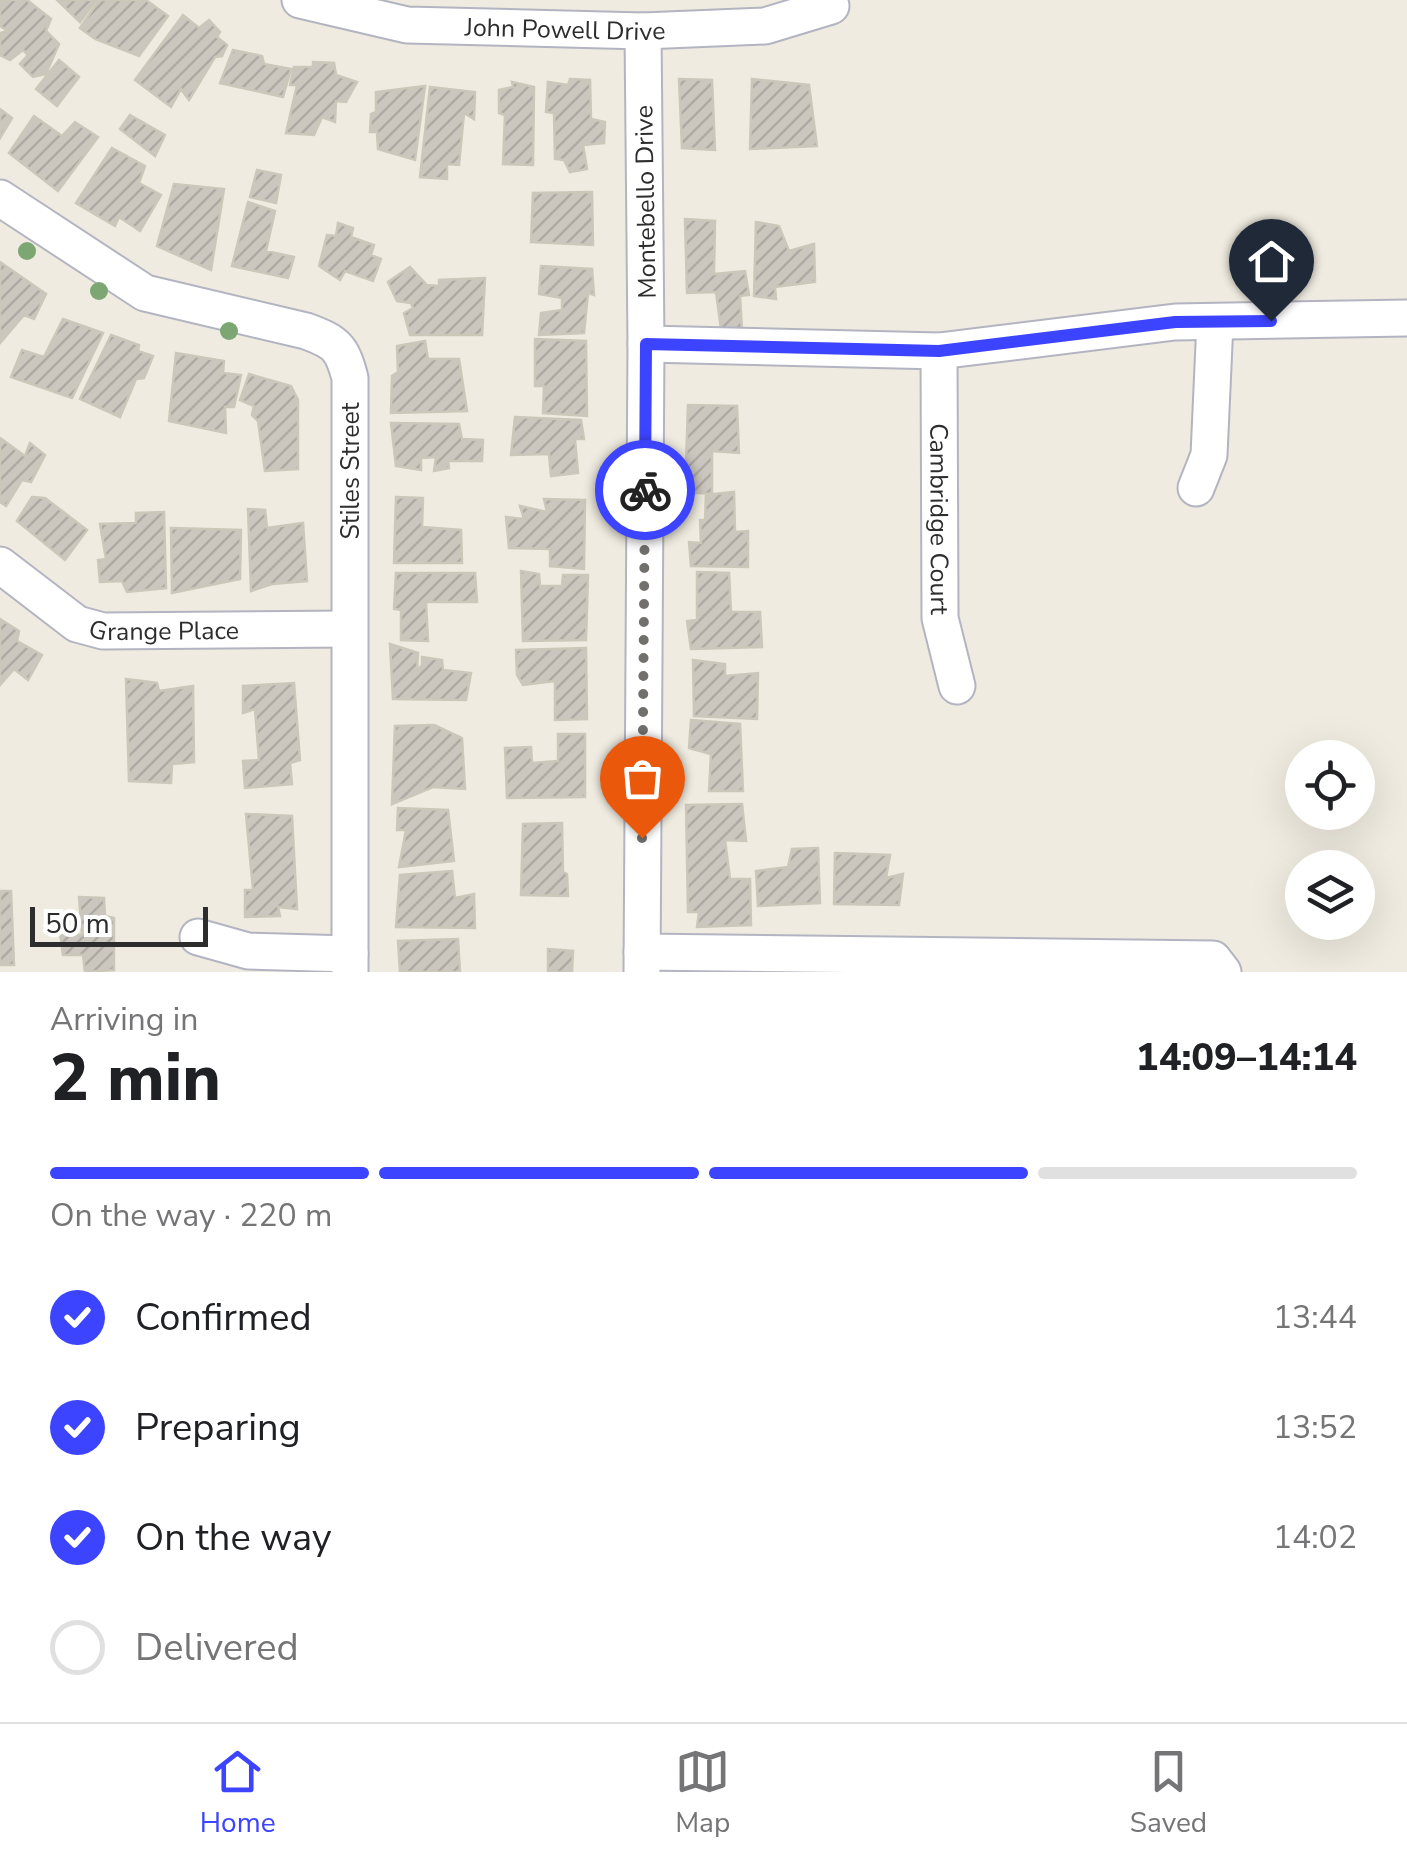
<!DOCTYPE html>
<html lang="en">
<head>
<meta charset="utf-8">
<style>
	body { margin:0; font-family:"Nunito Sans",sans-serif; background:#f2f2f2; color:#202124; height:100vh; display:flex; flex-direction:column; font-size:38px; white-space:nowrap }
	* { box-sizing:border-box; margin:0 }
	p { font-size:32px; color:#757577 }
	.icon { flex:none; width:55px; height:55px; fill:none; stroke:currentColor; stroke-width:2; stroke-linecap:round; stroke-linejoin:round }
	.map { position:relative; height:972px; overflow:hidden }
	.details { display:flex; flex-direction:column; background:#fff; flex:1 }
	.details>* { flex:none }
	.tools { position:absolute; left:1285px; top:740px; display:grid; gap:20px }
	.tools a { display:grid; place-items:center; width:90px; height:90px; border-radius:50%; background:#fff; box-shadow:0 10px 40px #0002; font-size:50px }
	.scale { position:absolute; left:30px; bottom:25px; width:178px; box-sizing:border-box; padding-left:10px; border:5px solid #2d2d2d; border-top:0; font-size:28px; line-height:35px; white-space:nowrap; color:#2d2d2d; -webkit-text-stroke:8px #fff; paint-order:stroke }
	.pin { position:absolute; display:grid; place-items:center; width:85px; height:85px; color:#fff; margin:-102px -42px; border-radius:50% 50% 50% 0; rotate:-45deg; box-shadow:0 0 10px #0007 }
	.pin .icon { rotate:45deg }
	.courier { position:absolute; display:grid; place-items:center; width:100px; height:100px; margin:-50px; border:8px solid #3d44ff; border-radius:50%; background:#fff; color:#222; box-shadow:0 2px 12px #0007 }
	.headline em { font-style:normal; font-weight:800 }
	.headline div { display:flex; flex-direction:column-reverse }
	.headline { display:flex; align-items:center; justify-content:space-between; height:170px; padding:0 50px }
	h1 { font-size:65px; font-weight:800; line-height:75px }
	.bar { display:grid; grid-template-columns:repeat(4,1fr); gap:15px 10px; align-content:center; height:120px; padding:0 50px }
	.bar i { height:12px; border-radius:8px; background:#e0e0e0 }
	.bar .on { background:#3d44ff }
	.bar p { grid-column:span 4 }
	ol { padding:0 50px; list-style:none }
	li { display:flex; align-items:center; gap:30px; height:110px }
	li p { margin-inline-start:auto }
	li .icon { padding:10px; border-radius:50%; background:#3d44ff; color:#fff; stroke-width:4 }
	li:last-child { color:#757577 }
	li i { width:55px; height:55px; border:5px solid #e0e0e0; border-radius:50% }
	.tab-bar { display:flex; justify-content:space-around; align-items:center; height:140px; border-top:2px solid #e0e0e0; background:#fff; font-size:28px; color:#757577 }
	.tab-bar a { display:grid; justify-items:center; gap:5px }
	.tab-bar .on { color:#3d44ff }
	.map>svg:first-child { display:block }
	.building { fill:url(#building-hatch); stroke:#cbc7b9; stroke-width:2.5 }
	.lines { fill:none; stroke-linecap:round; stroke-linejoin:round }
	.minor-casing { stroke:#b3b4c1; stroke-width:39 }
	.minor { stroke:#fff; stroke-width:35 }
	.tree { fill:#7ca773 }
	.done { stroke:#71706c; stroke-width:10; stroke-dasharray:0 18 }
	.route { stroke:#3d44ff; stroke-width:12 }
	.labels { text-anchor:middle; stroke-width:10; stroke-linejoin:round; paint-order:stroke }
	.street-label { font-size:25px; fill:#2d2d2d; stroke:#fff }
</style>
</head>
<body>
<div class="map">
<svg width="1407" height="972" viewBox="0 0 1407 972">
	<defs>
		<pattern id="building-hatch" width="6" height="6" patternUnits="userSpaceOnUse" patternTransform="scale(2.5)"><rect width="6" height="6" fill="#cbc7bf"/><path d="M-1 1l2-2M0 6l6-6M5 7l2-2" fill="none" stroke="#afaba4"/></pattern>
	</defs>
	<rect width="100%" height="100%" fill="#efebe0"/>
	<!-- building -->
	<path class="building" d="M0 0H27L51 19 46 31 59 44 46 74 33 77 20 64 28 55 23 50 10 60 0 55V33L8 31 0 26Z
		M57 0H96L80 22Z
		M99 0H146L168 16 139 56 95 39 80 28Z
		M183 15 199 28 209 20 220 32 217 37 227 45 222 56 215 57 189 100 181 89 171 107 135 80Z
		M233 50 262 56 264 64 291 69 283 97 220 83Z
		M59 60 79 77 57 106 36 89Z
		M313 62 334 63 336 75 357 82 346 102 336 101 335 122 322 117 314 135 286 133 297 85H290L294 67H313Z
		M570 79 590 80 591 119 605 122 604 143 583 145 587 169 570 172 564 160 555 159 554 113 546 112 548 82 568 85Z
		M679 79 712 80 715 150 682 148Z
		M752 79 809 85 817 146 750 149Z
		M512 82 534 87 533 165 503 164 505 115 499 113V90L513 87Z
		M425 86 415 160 378 149 377 132H370L371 114 376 112V92Z
		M430 87 475 92 474 119 464 113 459 165 447 164V179L420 177Z
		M0 109 12 118 0 138Z
		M130 115 165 135 155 156 120 129Z
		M34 116 62 136 75 122 98 137 58 191 9 153Z
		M112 148 145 166 139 183 161 195 140 231 119 217 115 226 76 203Z
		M257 170 281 175 276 203 250 197Z
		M174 184 224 189 211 270 157 246Z
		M592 192 593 245 531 242 533 193Z
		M248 202 275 211 266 251 294 257 288 278 232 266Z
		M685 219 715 221 714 274 745 271 749 295 740 296 742 330 721 329 716 292 687 293Z
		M756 222 779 226 789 251 814 244 815 282 775 287 776 299 754 296Z
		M338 223 353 228 351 237 374 245 371 255 381 259 373 281 345 271 340 280 319 266 327 235 336 236Z
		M0 262 46 294 34 319 24 315 0 343Z
		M541 266 592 269 594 295 588 293 584 333 539 335 541 313 562 310V298L539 294Z
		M410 267 427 285 439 286V280L485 278 482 335H410L404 313 413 308 411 303 397 301 388 282Z
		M63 319 103 333 72 398 11 377 22 350 44 357Z
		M111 335 139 345 138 351 153 356 144 378 136 379 120 417 80 399Z
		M535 339 586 341 587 416 543 413 544 386H535Z
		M425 341 428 359H459L467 411 391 413 392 376 398 372 397 346Z
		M176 353 224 361 223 373 241 375 234 407H225L226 433 169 421Z
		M249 374 291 386 298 400V469L265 471 258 421 252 415 254 406 240 400Z
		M688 405 737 406 739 453 712 451V494L685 492Z
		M515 417 581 420 584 439H575L578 473 551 476 549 454 511 455Z
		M391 423 459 424 462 439 483 440 482 461H448L449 468 434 471 436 457 421 458V470L396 466Z
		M0 438 25 456 30 443 45 455 31 482 22 480 6 506 0 502Z
		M734 492 735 532 748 531V567L691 566 689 542 701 543 700 520H705L706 495Z
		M32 497 45 498 87 530 65 560 17 521Z
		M396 497 423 498 422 527 461 530 462 563H394Z
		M544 499 585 500 584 569 550 566V549L509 548 506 517 524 519 520 506 547 512Z
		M248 509 265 510 267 528 303 523 307 581 272 584 251 591Z
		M164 512 166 588 127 592 122 581 100 582 98 560 106 559 100 524 136 523V513Z
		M171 528 241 530 240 579 172 593Z
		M521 571 539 574 540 586H562L563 575H588L586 640 523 641Z
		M697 572 729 573 731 612H760L762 647 691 649 687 621 697 620Z
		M396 573H475L477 602H426L428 641 401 640V610L394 609Z
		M0 619 19 631 17 641 42 655 28 680 14 669 0 685Z
		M390 644 418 653 417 671 422 665V657L442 660 443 670 471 673 466 700 393 699Z
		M586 648 587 719 555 720V681L523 685 517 675 516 650Z
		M693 660 725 664V676L758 673 757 719 694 716Z
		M126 679 157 683 159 691 193 686 194 762 172 764 171 783 129 781Z
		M294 683 300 760 290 763 292 784 245 788 243 761 259 760 255 709 243 713V686Z
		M691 720 740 724 743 791H709L711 754 689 748Z
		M434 725 462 738 465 789 433 787 392 804 395 726Z
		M558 734H585V797L507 798 505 748 531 747 532 763 558 761Z
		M742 804 746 841 725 840 730 879H750L751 925 697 927 699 912H688L686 805Z
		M398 808 448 810 454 861 399 867 406 830H397Z
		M246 814 292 816 297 909 278 907 280 916 245 917V890H253Z
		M562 823 563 872 567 874 568 896 521 895 523 824Z
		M818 848 820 903 758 906 756 871 788 867 792 849Z
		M835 853 890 855 886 878 903 874 899 905 834 904Z
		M452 871 455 898 474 894 475 928 396 927 400 875Z
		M0 891H11L14 965H0Z
		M79 897 104 898 105 916 114 918V970L85 972 83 955H63L60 933 82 935Z
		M458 939 460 972H400L398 941Z
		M548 949 573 951 572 972H548Z"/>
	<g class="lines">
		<!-- minor casing -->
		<g class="minor-casing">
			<g id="minor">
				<path id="s1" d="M300 0 407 25 643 31 765 26 831 6"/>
				<path d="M0 198 145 293 306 331C336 342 342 347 350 378V972"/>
				<path d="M646 344 939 351 1175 322 1407 318"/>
				<path id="s2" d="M939 351 940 618 957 686"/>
				<path d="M1196 488 1209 455 1215 322"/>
				<path id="s3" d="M0 565 77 624 103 631 349 629"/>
				<path d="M198 937 248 951 350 954"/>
				<path d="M642 952 1213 959 1223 972"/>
				<path d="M642 972 646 344 643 31"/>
			</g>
		</g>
		<!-- minor -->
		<use href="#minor" class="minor"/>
	</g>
	<!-- trees -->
	<g class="tree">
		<circle cx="27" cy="251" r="9"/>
		<circle cx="99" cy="291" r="9"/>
		<circle cx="229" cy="331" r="9"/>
	</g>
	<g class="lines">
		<!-- done -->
		<path class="done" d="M642 838 645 490"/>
		<!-- route -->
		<path class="route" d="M645 490 646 344 939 351 1175 322 1271 321"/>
	</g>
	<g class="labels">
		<!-- street labels -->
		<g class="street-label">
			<text dy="9" stroke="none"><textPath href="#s1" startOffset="268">John Powell Drive</textPath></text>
			<text transform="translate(645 202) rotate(-91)" y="9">Montebello Drive</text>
			<text transform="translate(350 471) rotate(-90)" y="9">Stiles Street</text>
			<text dy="9" stroke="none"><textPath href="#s2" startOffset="168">Cambridge Court</textPath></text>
			<text dy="9" stroke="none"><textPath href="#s3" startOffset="185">Grange Place</textPath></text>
		</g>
	</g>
</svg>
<div class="tools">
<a><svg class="icon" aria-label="locate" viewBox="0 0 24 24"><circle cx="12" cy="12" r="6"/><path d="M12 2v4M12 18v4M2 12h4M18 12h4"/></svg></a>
<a><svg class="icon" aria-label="layers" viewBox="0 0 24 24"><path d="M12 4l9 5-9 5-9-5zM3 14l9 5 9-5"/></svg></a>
</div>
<div class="scale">50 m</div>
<div class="pin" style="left:642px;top:838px;background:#ea580c"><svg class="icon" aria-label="bag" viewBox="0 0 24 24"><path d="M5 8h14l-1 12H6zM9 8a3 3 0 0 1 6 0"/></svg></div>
<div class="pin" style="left:1271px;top:321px;background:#1f2937"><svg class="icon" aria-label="home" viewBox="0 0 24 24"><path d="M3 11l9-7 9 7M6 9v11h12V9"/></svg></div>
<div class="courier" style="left:645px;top:490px"><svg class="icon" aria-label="bike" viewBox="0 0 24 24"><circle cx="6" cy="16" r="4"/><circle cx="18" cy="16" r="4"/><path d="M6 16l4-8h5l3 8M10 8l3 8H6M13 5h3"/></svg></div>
</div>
<section class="details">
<div class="headline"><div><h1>2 min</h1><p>Arriving in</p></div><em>14:09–14:14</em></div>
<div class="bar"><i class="on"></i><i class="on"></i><i class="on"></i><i></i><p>On the way · 220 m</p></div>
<ol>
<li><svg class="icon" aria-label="check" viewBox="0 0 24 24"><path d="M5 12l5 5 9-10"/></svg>Confirmed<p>13:44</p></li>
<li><svg class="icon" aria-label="check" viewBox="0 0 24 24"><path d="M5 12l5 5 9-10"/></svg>Preparing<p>13:52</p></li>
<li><svg class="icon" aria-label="check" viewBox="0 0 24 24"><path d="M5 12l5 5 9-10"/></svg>On the way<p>14:02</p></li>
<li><i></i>Delivered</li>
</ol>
</section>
<nav class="tab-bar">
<a class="on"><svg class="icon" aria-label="home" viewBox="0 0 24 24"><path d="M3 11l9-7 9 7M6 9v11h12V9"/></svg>Home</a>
<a><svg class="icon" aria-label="map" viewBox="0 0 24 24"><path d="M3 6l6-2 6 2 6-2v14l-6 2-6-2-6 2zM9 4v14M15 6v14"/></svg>Map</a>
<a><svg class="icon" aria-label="saved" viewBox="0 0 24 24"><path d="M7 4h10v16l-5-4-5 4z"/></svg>Saved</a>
</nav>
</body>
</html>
